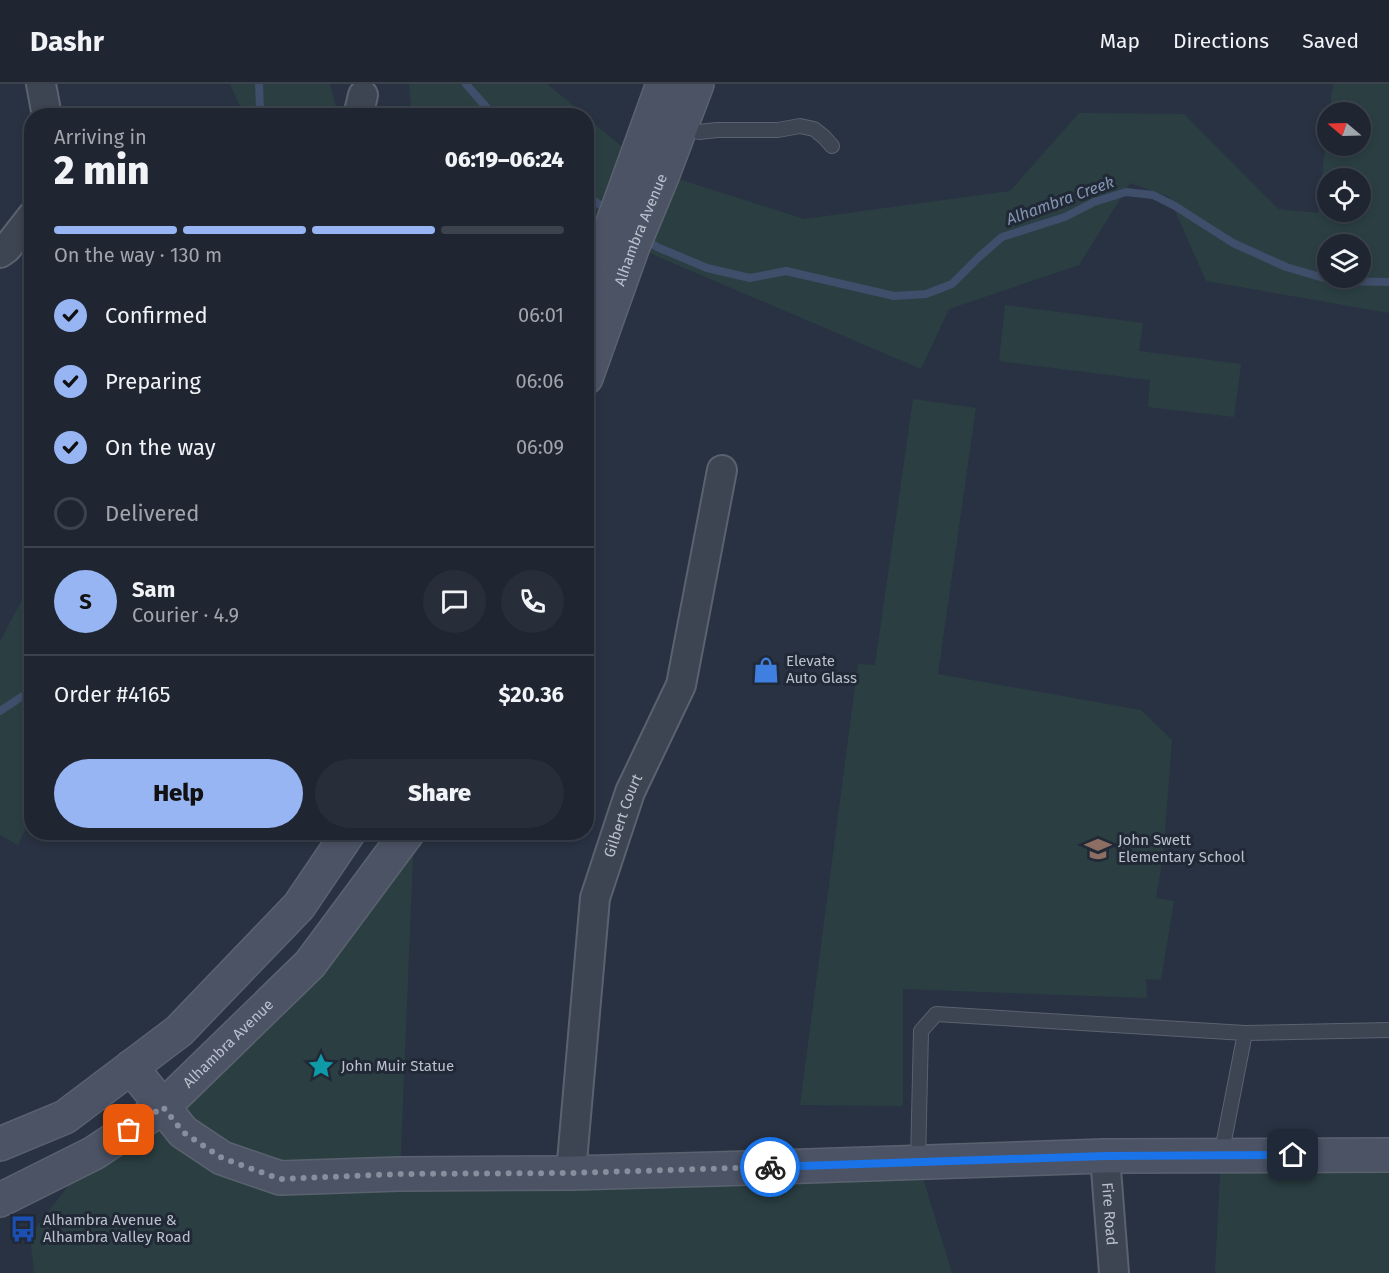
<!DOCTYPE html>
<html lang="en">
<head>
<meta charset="utf-8">
<style>
	body { margin:0; font-family:"Fira Sans",sans-serif; background:#272e3a; color:#f1f3f6; height:100vh; display:flex; flex-direction:column; font-size:22px; white-space:nowrap }
	* { box-sizing:border-box; margin:0 }
	p { font-size:20px; color:#a1a5ac }
	.icon { flex:none; width:33px; height:33px; fill:none; stroke:currentColor; stroke-width:2; stroke-linecap:round; stroke-linejoin:round }
	.map { position:relative; flex:1; overflow:hidden }
	.drawer { position:absolute; left:24px; top:24px; width:570px; height:732px; display:flex; flex-direction:column; background:#1f2632; border-radius:24px; box-shadow:0 3px 9px #0003,0 0 0 2px #3c434d }
	.drawer>* { flex:none }
	.needle { width:39px; rotate:289deg }
	.buttons { position:absolute; left:1317px; top:18px; display:grid; gap:12px }
	.buttons a { display:grid; place-items:center; width:54px; height:54px; border-radius:50%; background:#1f2632; box-shadow:0 3px 9px #0003,0 0 0 2px #3c434d; font-size:30px }
	.pin { position:absolute; display:grid; place-items:center; width:51px; height:51px; color:#fff; margin:-26px; border-radius:12px; box-shadow:0 3px 9px #0006 }
	.courier { position:absolute; display:grid; place-items:center; width:60px; height:60px; margin:-30px; border:4px solid #1a73e8; border-radius:50%; background:#fff; color:#222; box-shadow:0 2px 8px #0007 }
	.headline em { font-style:normal; font-weight:800 }
	.headline div { display:flex; flex-direction:column-reverse }
	.headline { display:flex; align-items:center; justify-content:space-between; height:102px; padding:0 30px }
	h1 { font-size:39px; font-weight:800; line-height:45px }
	.bar { display:grid; grid-template-columns:repeat(4,1fr); gap:9px 6px; align-content:center; height:72px; padding:0 30px }
	.bar i { height:8px; border-radius:4px; background:#3c434d }
	.bar .current { background:#97b5f3 }
	.bar p { grid-column:span 4 }
	.line { display:flex; align-items:center; gap:15px; padding:0 30px; border-top:2px solid #3c434d }
	.line div { flex:1 }
	.round { display:grid; place-items:center; flex:none; width:63px; height:63px; border-radius:32px; background:#272e3a }
	ol { padding:0 30px; list-style:none }
	li { display:flex; align-items:center; gap:18px; height:66px }
	li p { margin-inline-start:auto }
	li .icon { padding:6px; border-radius:50%; background:#97b5f3; color:#111; stroke-width:4 }
	li:last-child { color:#a1a5ac }
	li i { width:33px; height:33px; border:3px solid #3c434d; border-radius:50% }
	.action { display:flex; gap:12px; margin-top:auto; padding:12px 30px }
	.action a { flex:1; height:69px; border-radius:36px; background:#97b5f3; color:#111; font-size:24px; font-weight:800; line-height:69px; text-align:center }
	.action a+a { background:#272e3a; color:#f1f3f6 }
	header { display:flex; align-items:center; gap:36px; box-sizing:border-box; height:84px; padding:0 30px; background:#1f2632; border-bottom:2px solid #3c434d }
	header strong { font-size:28px }
	nav { display:flex; gap:33px; margin-inline-start:auto; font-size:21px }
	.map>svg:first-child { display:block }
	.green { fill:#2b3f43; fill-rule:evenodd }
	.lines { fill:none; stroke-linecap:round; stroke-linejoin:round }
	.stream { stroke:#3f4e6a; stroke-width:8 }
	.service-casing { stroke:#5b626f; stroke-width:16 }
	.minor-casing { stroke:#5b626f; stroke-width:32 }
	.secondary-casing { stroke:#5b626f; stroke-width:36 }
	.service { stroke:#3d4452; stroke-width:14 }
	.minor { stroke:#3d4452; stroke-width:28 }
	.secondary { stroke:#4b5365; stroke-width:33 }
	.done { stroke:#878e9c; stroke-width:6; stroke-dasharray:0 10.8 }
	.route { stroke:#1a73e8; stroke-width:8 }
	.labels { text-anchor:middle; stroke-width:6; stroke-linejoin:round; paint-order:stroke }
	.street-label { font-size:15px; fill:#bac0cc; stroke:#212937 }
	.poi-label { font-size:15px; fill:#bac0cc; stroke:#212937; text-anchor:start }
	.water-label { font-size:16px; font-style:italic; fill:#8394b1; stroke:#212937 }
</style>
</head>
<body>
<header>
<strong>Dashr</strong>
<nav><a>Map</a><a>Directions</a><a>Saved</a></nav>
</header>
<div class="map">
<svg width="1389" height="1189" viewBox="0 0 1389 1189">
	<rect width="100%" height="100%" fill="#293242"/>
	<!-- green -->
	<path class="green" d="M230 0H330L338 31H244Z
		M409 0H547L585 31H417L411 23Z
		M1333 0H1389V229L1206 197 1169 113 1130 99 1079 181 949 225 921 285 633 162 663 90 804 135 1010 107 1079 29 1184 30 1278 125 1318 129 1327 46 1328 62H1360V28H1329ZM1328 94H1360V128H1328ZM1328 160H1360V194H1328Z
		M586 33 636 74 606 158 587 150Z
		M1005 221 1143 239 1139 267 1241 280 1234 333 1148 323 1150 296 999 277Z
		M913 315 976 324 938 590 1141 626 1172 656 1163 773 1156 814 1174 817 1161 896 1146 895 1147 914 903 905V1022L800 1021 858 580 875 581Z
		M31 498 32 731 18 761 0 751V558Z
		M414 748 400 1090 918 1078 952 1189H34L30 1151 94 1069 163 1023Z
		M1389 1071V1189H1215L1221 1072Z"/>
	<g class="lines">
		<!-- stream -->
		<path class="stream" d="M259 0 260 25 263 32
			M466 0 494 32
			M586 111 610 128
			M644 154 657 163 707 184 750 194 786 187 894 212 926 210 952 200 979 173 1002 153 1065 133 1094 118 1126 108 1153 111 1175 122 1233 159 1286 183 1334 197 1389 198
			M0 627 32 606"/>
		<!-- service casing -->
		<g class="service-casing">
			<path id="service" d="M681 42 699 48 717 46H778L800 42 814 45 824 53 832 62
				M1221 1072 1245 949 1389 946
				M918 1078 921 947 936 930 1245 949"/>
		</g>
		<!-- minor casing -->
		<g class="minor-casing">
			<g id="minor">
				<path d="M41 0 47 32"/>
				<path d="M358 32 363 11"/>
				<path d="M0 169 7 164 32 132"/>
				<path id="s1" d="M1105 1072 1114 1189"/>
				<path id="s2" d="M571 1089 595 814 630 708 681 601 722 386"/>
			</g>
		</g>
		<!-- secondary casing -->
		<g class="secondary-casing">
			<g id="secondary">
				<path d="M586 204 606 158 663 0"/>
				<path id="s3" d="M586 294 633 162 663 90 697 0"/>
				<path d="M131 983 183 1048 222 1074 280 1094 399 1090 571 1089 716 1085 1105 1072 1389 1071"/>
				<path d="M0 1060 65 1033 179 947 299 822 349 748"/>
				<path id="s4" d="M0 1116 94 1069 163 1023 310 880 408 748"/>
			</g>
		</g>
		<!-- service -->
		<use href="#service" class="service"/>
		<!-- minor -->
		<use href="#minor" class="minor"/>
		<!-- secondary -->
		<use href="#secondary" class="secondary"/>
	</g>
	<g class="lines">
		<!-- done -->
		<path class="done" d="M129 1046 163 1023 183 1048 222 1074 280 1095 399 1090 571 1089 770 1083"/>
		<!-- route -->
		<path class="route" d="M770 1083 1105 1072 1293 1071"/>
	</g>
	<!-- icons -->
	<defs>
		<g id="shop-bare" transform="scale(2.07)"><path d="M-5-2.5h2.3a2.7 3.5 0 0 1 5.4 0H5L5.5 6h-11ZM-1.5-2.5h3a1.5 2.3 0 0 0-3 0Z" fill="#3f7fe0" stroke="#212937" stroke-width="2.5" paint-order="stroke"/></g>
		<g id="school-bare" transform="scale(2.07)"><path d="M0-5L7-2L0 1L-7-2ZM-4 1L0 2.5L4 1V4Q0 6-4 4Z" fill="#8d6e63" stroke="#212937" stroke-width="2.5" paint-order="stroke"/></g>
		<g id="sight-bare" transform="scale(2.07)"><path d="M0-6L1.8-2.2L6-1.7L2.9 1.2L3.7 5.4L0 3.3L-3.7 5.4L-2.9 1.2L-6-1.7L-1.8-2.2Z" fill="#0f9aa8" stroke="#212937" stroke-width="2.5" paint-order="stroke"/></g>
		<g id="bus-bare" transform="scale(2.07)"><path d="M-5-6H5V4H4V6H2V4H-2V6H-4V4H-5ZM-3.5-4V0h7V-4ZM-3.5 1.2v1.5H-2V1.2ZM2 1.2v1.5H3.5V1.2Z" fill="#1a4fb4" stroke="#212937" stroke-width="2.5" paint-order="stroke"/></g>
	</defs>
	<g fill-rule="evenodd">
		<use href="#shop-bare" x="766" y="586"/>
		<use href="#school-bare" x="1098" y="765"/>
		<use href="#sight-bare" x="321" y="982"/>
		<use href="#bus-bare" x="23" y="1145"/>
	</g>
	<g class="labels">
		<!-- street labels -->
		<g class="street-label">
			<text dy="5" stroke="none"><textPath href="#s3" startOffset="158">Alhambra Avenue</textPath></text>
			<text dy="5" stroke="none"><textPath href="#s2" startOffset="363">Gilbert Court</textPath></text>
			<text dy="5" stroke="none"><textPath href="#s4" startOffset="279">Alhambra Avenue</textPath></text>
			<text dy="5" stroke="none"><textPath href="#s1" startOffset="58">Fire Road</textPath></text>
		</g>
		<!-- poi labels -->
		<g class="poi-label">
			<text x="786" y="582">Elevate<tspan x="786" dy="17">Auto Glass</tspan></text>
			<text x="1118" y="761">John Swett<tspan x="1118" dy="17">Elementary School</tspan></text>
			<text x="341" y="987">John Muir Statue</text>
			<text x="43" y="1141">Alhambra Avenue &amp;<tspan x="43" dy="17">Alhambra Valley Road</tspan></text>
		</g>
		<!-- water labels -->
		<g class="water-label">
			<text transform="translate(1060 116) rotate(-20)" y="6">Alhambra Creek</text>
		</g>
	</g>
</svg>
<div class="buttons">
<a><svg class="needle" viewBox="-14 -14 28 28"><path d="M0-13l5 13h-10z" fill="#e53935"/><path d="M0 13l5-13h-10z" fill="#a1a5ac"/></svg></a>
<a><svg class="icon" aria-label="locate" viewBox="0 0 24 24"><circle cx="12" cy="12" r="6"/><path d="M12 2v4M12 18v4M2 12h4M18 12h4"/></svg></a>
<a><svg class="icon" aria-label="layers" viewBox="0 0 24 24"><path d="M12 4l9 5-9 5-9-5zM3 14l9 5 9-5"/></svg></a>
</div>
<div class="pin" style="left:129px;top:1046px;background:#ea580c"><svg class="icon" aria-label="bag" viewBox="0 0 24 24"><path d="M5 8h14l-1 12H6zM9 8a3 3 0 0 1 6 0"/></svg></div>
<div class="pin" style="left:1293px;top:1071px;background:#1f2937"><svg class="icon" aria-label="home" viewBox="0 0 24 24"><path d="M3 11l9-7 9 7M6 9v11h12V9"/></svg></div>
<div class="courier" style="left:770px;top:1083px"><svg class="icon" aria-label="bike" viewBox="0 0 24 24"><circle cx="6" cy="16" r="4"/><circle cx="18" cy="16" r="4"/><path d="M6 16l4-8h5l3 8M10 8l3 8H6M13 5h3"/></svg></div>
<section class="drawer">
<div class="headline"><div><h1>2 min</h1><p>Arriving in</p></div><em>06:19–06:24</em></div>
<div class="bar"><i class="current"></i><i class="current"></i><i class="current"></i><i></i><p>On the way · 130 m</p></div>
<ol>
<li><svg class="icon" aria-label="check" viewBox="0 0 24 24"><path d="M5 12l5 5 9-10"/></svg>Confirmed<p>06:01</p></li>
<li><svg class="icon" aria-label="check" viewBox="0 0 24 24"><path d="M5 12l5 5 9-10"/></svg>Preparing<p>06:06</p></li>
<li><svg class="icon" aria-label="check" viewBox="0 0 24 24"><path d="M5 12l5 5 9-10"/></svg>On the way<p>06:09</p></li>
<li><i></i>Delivered</li>
</ol>
<div class="line" style="height:108px"><b class="round" style="background:#97b5f3;color:#111">S</b><div><b>Sam</b><p>Courier · 4.9</p></div><a class="round"><svg class="icon" aria-label="chat" viewBox="0 0 24 24"><path d="M4 5h16v11H9l-5 4z"/></svg></a><a class="round"><svg class="icon" aria-label="phone" viewBox="0 0 24 24"><path d="M5 4h4l2 5-3 2q2 4 5 5l2-3 5 2v4C11 20 4 13 5 4z"/></svg></a></div>
<div class="line" style="height:78px"><div>Order #4165</div><b>$20.36</b></div>
<div class="action"><a>Help</a><a>Share</a></div>
</section>
</div>
</body>
</html>
